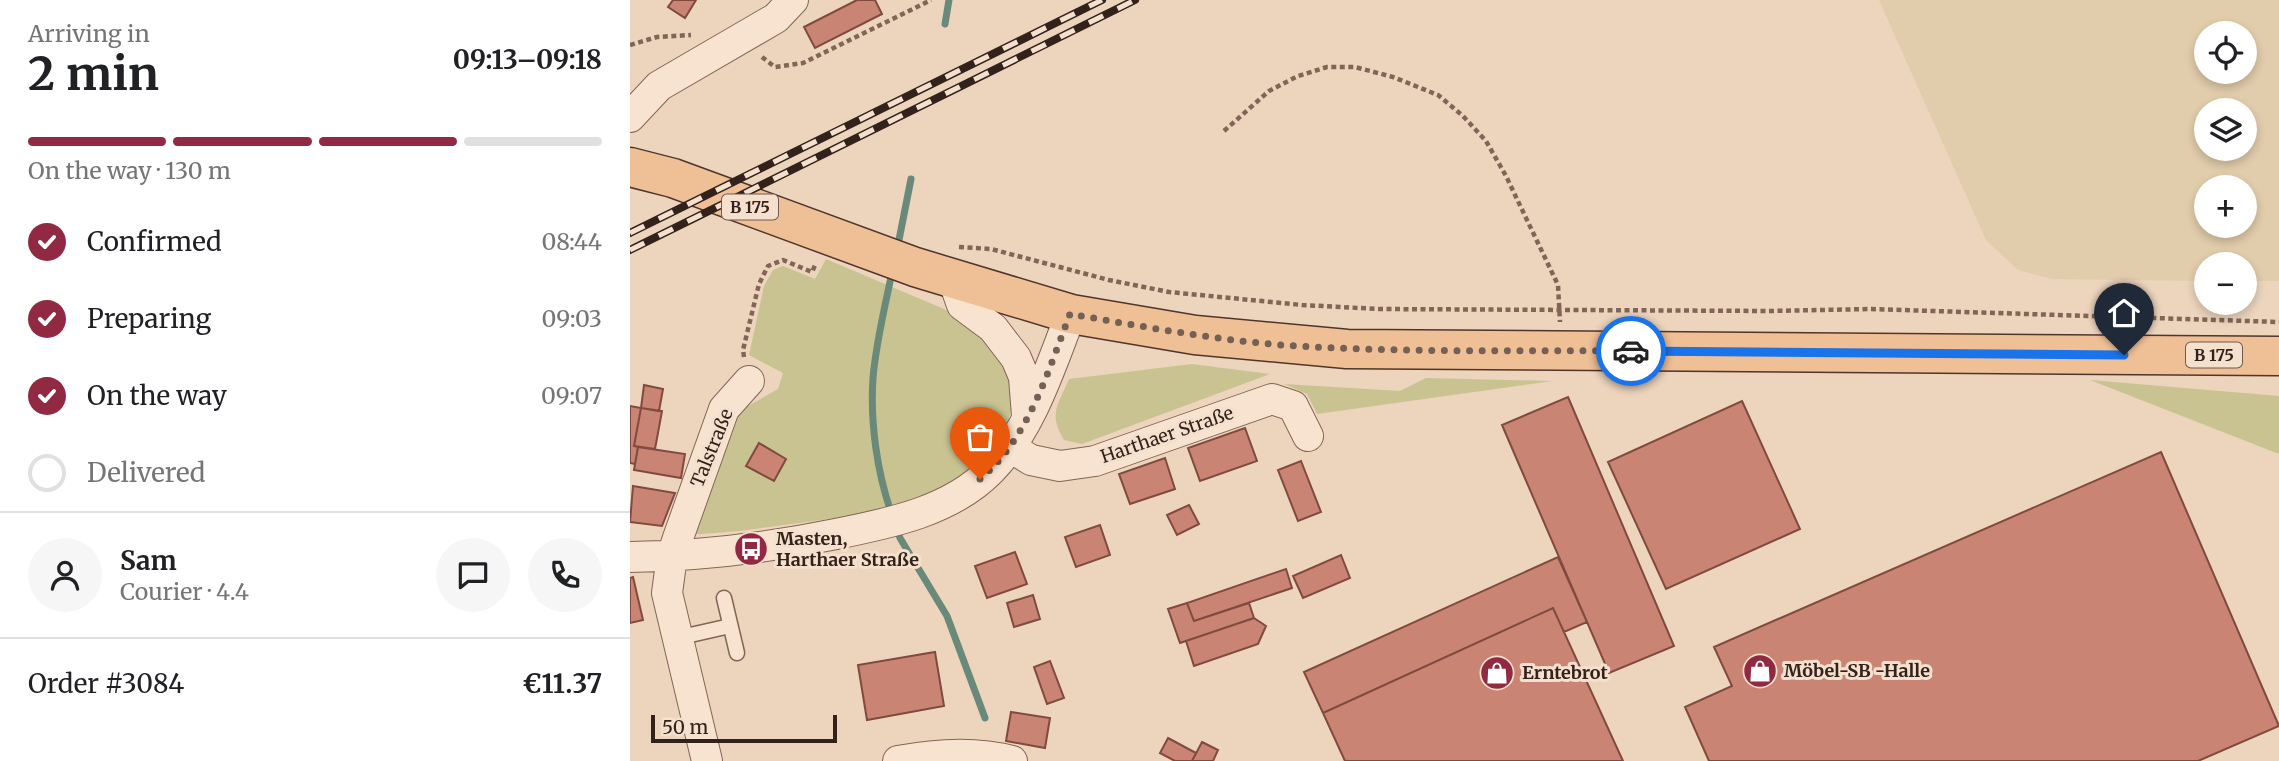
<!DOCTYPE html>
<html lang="en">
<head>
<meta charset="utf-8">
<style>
	body { margin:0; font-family:Merriweather,serif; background:#f6f6f6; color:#202124; height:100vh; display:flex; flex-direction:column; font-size:26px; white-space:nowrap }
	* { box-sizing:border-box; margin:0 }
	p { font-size:23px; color:#757577 }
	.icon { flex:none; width:38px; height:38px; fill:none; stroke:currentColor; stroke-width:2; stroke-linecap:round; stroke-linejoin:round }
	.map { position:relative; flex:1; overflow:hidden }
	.panel { display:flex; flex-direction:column; background:#fff; width:630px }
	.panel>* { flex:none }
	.buttons { position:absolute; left:1564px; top:21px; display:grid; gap:14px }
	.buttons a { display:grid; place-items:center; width:63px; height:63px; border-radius:50%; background:#fff; box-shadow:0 4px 10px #0003; font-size:35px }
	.scale { position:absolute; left:21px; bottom:18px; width:186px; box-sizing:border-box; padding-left:7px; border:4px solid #33211b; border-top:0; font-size:19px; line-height:24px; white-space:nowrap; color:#33211b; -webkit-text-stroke:5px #f4e0cc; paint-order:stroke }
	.pin { position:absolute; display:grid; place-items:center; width:60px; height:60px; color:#fff; margin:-72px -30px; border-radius:50% 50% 50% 0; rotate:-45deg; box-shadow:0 0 7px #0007 }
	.pin .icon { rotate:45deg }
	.courier { position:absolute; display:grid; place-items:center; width:70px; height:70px; margin:-35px; border:5px solid #1a73e8; border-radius:50%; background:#fff; color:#222; box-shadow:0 2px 9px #0007 }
	.summary em { font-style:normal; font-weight:700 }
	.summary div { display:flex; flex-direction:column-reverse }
	.summary { display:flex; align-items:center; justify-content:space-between; height:119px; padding:0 28px }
	h1 { font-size:46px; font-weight:700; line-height:52px }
	.bar { display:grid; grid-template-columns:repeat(4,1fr); gap:10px 7px; align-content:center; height:84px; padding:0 28px }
	.bar i { height:9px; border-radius:5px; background:#e0e0e0 }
	.bar .active { background:#902941 }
	.bar p { grid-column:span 4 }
	.line { display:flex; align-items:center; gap:18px; padding:0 28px; border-top:2px solid #e0e0e0 }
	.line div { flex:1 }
	.round { display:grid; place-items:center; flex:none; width:74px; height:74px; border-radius:37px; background:#f6f6f6 }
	ol { padding:0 28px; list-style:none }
	li { display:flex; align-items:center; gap:21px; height:77px }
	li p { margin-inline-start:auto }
	li .icon { padding:7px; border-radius:50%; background:#902941; color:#fff; stroke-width:4 }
	li:last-child { color:#757577 }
	li i { width:38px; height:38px; border:4px solid #e0e0e0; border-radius:50% }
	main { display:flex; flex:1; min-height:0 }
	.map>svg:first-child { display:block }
	.farmland { fill:#e1ccab; fill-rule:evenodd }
	.green { fill:#c9c392 }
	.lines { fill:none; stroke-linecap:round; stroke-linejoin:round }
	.stream { stroke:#698a7a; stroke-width:7 }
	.building { fill:#c98474; stroke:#814a3e; stroke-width:2 }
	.lane-casing { stroke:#836557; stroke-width:17 }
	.street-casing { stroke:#836557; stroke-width:32 }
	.primary-casing { stroke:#50352c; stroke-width:41 }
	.path { stroke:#836557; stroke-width:4.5; stroke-dasharray:5 3.5; stroke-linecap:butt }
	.lane { stroke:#f7e3d0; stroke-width:14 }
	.street { stroke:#f7e3d0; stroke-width:30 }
	.primary { stroke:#efbf95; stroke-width:38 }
	.rail-casing { stroke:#33211b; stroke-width:8 }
	.rail { stroke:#f4e0cc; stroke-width:5; stroke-dasharray:16; stroke-linecap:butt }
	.done { stroke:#746054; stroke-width:7; stroke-dasharray:0 12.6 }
	.route { stroke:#1a73e8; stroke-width:9 }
	.labels { text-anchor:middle; stroke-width:6; stroke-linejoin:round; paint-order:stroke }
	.shield { fill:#f4e0cc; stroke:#6d5a50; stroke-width:2 }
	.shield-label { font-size:16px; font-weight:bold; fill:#33211b }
	.street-label { font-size:18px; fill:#33211b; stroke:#f4e0cc }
	.poi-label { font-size:18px; font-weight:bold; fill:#33211b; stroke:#f4e0cc; text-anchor:start }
</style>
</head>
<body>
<main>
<section class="panel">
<div class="summary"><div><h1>2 min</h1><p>Arriving in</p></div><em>09:13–09:18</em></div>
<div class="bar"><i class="active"></i><i class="active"></i><i class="active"></i><i></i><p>On the way · 130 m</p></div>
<ol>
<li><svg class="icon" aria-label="check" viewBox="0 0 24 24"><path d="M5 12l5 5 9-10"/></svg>Confirmed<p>08:44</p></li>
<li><svg class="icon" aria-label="check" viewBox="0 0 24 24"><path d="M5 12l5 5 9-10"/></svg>Preparing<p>09:03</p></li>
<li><svg class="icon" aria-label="check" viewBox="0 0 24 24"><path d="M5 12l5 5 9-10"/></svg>On the way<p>09:07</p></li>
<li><i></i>Delivered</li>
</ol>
<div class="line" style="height:126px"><a class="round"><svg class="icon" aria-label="person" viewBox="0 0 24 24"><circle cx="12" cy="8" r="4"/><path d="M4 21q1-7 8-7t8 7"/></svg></a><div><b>Sam</b><p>Courier · 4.4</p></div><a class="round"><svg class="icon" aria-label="chat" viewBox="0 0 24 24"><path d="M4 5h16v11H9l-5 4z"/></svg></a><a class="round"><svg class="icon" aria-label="phone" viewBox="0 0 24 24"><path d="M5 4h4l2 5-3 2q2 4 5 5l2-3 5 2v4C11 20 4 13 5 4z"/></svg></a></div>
<div class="line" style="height:91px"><div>Order #3084</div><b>€11.37</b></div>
</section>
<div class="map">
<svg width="1649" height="761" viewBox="0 0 1649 761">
	<rect width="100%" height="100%" fill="#ecd4bd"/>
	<!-- farmland -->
	<path class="farmland" d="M1249 0H1649V281H1615V264H1577V281L1422 279 1388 270 1356 240ZM1577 33H1615V72H1577ZM1577 110H1615V149H1577ZM1577 187H1615V226H1577Z"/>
	<!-- green -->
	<path class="green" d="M196 259 314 309 354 333 377 365 381 389V410L376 430 336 477 281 504 228 515 110 531 59 535 102 415 148 389 153 373 119 355 134 286 143 270 153 266 185 279Z
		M562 364 640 374 452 444 434 440C418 414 428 405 439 379Z
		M796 378 922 381 687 414 677 394 654 384 770 391Z
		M1460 380 1649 396V454Z"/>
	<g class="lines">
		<!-- stream -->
		<path class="stream" d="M315 24 319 0
			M267 250 281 179
			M262 272C255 307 246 342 243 378 240 422 247 473 262 515
			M266 526 270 538 317 616 355 718"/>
	</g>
	<!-- building -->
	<path class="building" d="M43 0H66L55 18 38 7Z
		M227 0H245L252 14 185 48 174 27Z
		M14 385 33 389 29 411 11 408Z
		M938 397 1044 646 979 673 872 425Z
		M1112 401 1170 529 1036 589 978 462Z
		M0 406 11 408 4 446 8 447 5 464 0 463Z
		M11 408 32 411 25 449 4 446Z
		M615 428 627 461 570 481 558 448Z
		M129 443 156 459 144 481 116 466Z
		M8 447 55 454 51 478 4 470Z
		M1531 452 1649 726 1568 761H1079L1055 707 1102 686 1084 647Z
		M535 458 545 489 500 504 489 474Z
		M671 461 691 512 668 521 648 470Z
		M3 486 45 493 32 526 0 522Z
		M559 505 569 524 547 535 537 515Z
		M470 525 480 555 446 567 435 537Z
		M385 552 397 584 357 598 345 566Z
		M711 555 720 578 673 598 663 576Z
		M928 557 957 622 934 632 923 608 693 713 674 672Z
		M656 569 662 588 564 621 557 603Z
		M3 577 13 620 0 623V578Z
		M403 595 410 619 384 627 377 603Z
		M557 603 564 621 619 603 624 618 550 643 538 609Z
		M923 608 993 761H715L693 713Z
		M624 618 636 626 628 644 564 666 556 641Z
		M305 652 314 706 237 720 228 665Z
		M420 661 434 698 417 704 404 667Z
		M381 712 420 718 415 748 376 741Z
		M538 738 566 753 562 761H545L530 753Z
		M572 742 588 750 583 761H562Z"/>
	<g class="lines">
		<!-- lane casing -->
		<g class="lane-casing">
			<path id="lane" d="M94 598 107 653
				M47 638 100 626"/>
		</g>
		<!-- street casing -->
		<g class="street-casing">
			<path id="street" d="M0 117 29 86 146 18 163 0
				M323 279 332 305 363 328 386 358 394 377 397 416
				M380 447 401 460 430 466 465 461 642 399 663 406 678 436
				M0 557C70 556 137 548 206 534 261 523 321 511 361 470 402 428 420 367 441 314
				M77 761 37 593 42 556 48 538 94 409 119 381
				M268 761C305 754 345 751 382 761"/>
		</g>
		<!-- primary casing -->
		<g class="primary-casing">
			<path id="primary" d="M0 167 43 178 285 267 441 314 565 335 717 349 1649 356"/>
		</g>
		<!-- path -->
		<path class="path" d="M0 45 27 37 61 35
			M132 57 145 67 173 63 301 0
			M594 131 639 91 668 76 697 67H725L763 77 808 95 833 116 856 141 876 176 928 285 930 322
			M329 247 361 249 479 280 539 292 672 305 749 309 1140 311 1240 309 1649 322
			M114 357 113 350 129 284 138 266 153 260 182 272 186 263"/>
		<!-- lane -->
		<use href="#lane" class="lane"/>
		<!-- street -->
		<use href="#street" class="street"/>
		<!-- primary -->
		<use href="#primary" class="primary"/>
		<!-- rail casing -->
		<g class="rail-casing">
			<path id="rail" d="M0 233 472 0
				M0 250 505 0"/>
		</g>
		<!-- rail -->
		<use href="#rail" class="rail"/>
	</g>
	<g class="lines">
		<!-- done -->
		<path class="done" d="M350 479C399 438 418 371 440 314 510 326 580 339 651 345 767 353 884 350 1001 351"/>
		<!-- route -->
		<path class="route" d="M1001 351 1494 355"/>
	</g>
	<!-- icons -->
	<defs>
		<g id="bus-disc" transform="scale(1.75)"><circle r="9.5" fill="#902941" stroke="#f4e0cc"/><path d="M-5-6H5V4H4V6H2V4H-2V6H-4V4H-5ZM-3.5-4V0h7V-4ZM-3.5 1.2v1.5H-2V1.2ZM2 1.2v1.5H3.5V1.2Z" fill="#fff"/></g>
		<g id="shop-disc" transform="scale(1.75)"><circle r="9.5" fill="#902941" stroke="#f4e0cc"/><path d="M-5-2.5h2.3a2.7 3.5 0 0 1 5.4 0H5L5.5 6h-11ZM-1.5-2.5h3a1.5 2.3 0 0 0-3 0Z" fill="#fff"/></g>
	</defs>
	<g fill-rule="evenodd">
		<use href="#bus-disc" x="121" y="549"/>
		<use href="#shop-disc" x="1130" y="671"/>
		<use href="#shop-disc" x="867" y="673"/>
	</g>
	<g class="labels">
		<!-- shield labels -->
		<g class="shield">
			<rect x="92" y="194.5" width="56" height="25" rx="5"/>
			<rect x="1556" y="342.5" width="56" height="25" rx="5"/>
		</g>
		<g class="shield-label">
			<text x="120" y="213">B 175</text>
			<text x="1584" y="361">B 175</text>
		</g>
		<!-- street labels -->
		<g class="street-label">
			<text transform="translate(537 435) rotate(-19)" y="6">Harthaer Straße</text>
			<text transform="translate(82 448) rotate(-68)" y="6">Talstraße</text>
		</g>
		<!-- poi labels -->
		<g class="poi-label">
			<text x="146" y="545">Masten,<tspan x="146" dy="21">Harthaer Straße</tspan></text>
			<text x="1154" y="677">Möbel-SB -Halle</text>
			<text x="892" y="679">Erntebrot</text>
		</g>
	</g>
</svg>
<div class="buttons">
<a><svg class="icon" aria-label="locate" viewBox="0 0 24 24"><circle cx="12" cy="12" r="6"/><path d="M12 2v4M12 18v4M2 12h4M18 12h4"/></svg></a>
<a><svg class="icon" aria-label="layers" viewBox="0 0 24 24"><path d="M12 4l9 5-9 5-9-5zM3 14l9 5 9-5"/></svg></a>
<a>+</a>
<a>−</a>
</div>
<div class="scale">50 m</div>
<div class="pin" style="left:350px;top:479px;background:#ea580c"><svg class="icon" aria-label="bag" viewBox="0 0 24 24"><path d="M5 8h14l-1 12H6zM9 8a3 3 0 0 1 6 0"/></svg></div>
<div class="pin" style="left:1494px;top:355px;background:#1f2937"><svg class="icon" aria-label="home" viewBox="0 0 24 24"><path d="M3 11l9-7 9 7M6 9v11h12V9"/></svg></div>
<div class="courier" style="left:1001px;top:351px"><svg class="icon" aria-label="car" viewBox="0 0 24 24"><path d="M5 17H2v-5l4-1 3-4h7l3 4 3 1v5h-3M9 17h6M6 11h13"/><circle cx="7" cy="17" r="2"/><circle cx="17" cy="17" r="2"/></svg></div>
</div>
</main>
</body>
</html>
